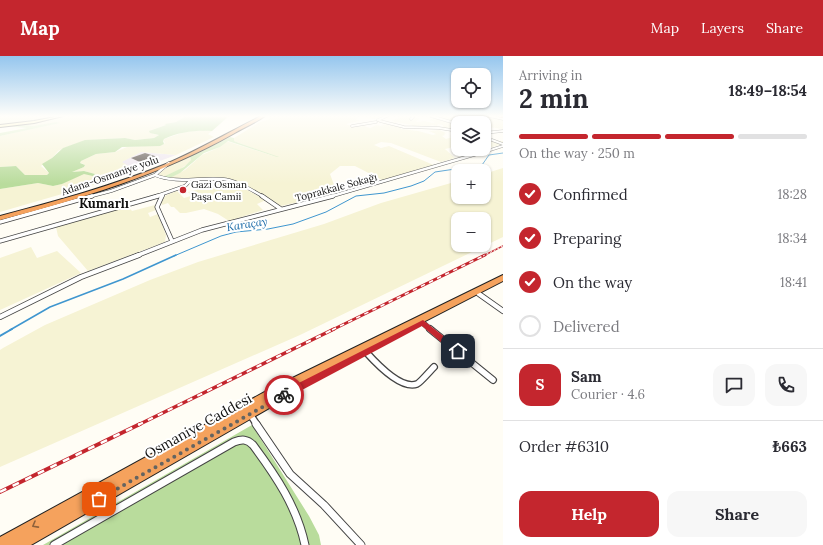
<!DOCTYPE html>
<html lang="en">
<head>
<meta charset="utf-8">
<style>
	body { margin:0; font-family:Lora,serif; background:#f7f7f7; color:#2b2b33; height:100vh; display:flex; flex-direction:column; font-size:15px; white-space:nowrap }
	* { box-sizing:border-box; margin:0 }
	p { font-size:13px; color:#7c7c81 }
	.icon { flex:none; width:22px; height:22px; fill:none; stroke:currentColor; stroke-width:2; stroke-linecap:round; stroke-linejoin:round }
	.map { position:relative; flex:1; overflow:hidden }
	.sheet { display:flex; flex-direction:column; background:#fff; width:320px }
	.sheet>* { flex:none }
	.buttons { position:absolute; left:451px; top:12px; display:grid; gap:8px }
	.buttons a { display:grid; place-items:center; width:40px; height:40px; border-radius:8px; background:#fff; box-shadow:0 1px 3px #0004; font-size:20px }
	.pin { position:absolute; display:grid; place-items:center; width:34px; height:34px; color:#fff; margin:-17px; border-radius:8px; box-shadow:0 2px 6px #0006 }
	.courier { position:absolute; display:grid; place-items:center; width:40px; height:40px; margin:-20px; border:3px solid #c4262e; border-radius:50%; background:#fff; color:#222; box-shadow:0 1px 5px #0007 }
	.headline em { font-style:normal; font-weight:700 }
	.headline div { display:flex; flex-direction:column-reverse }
	.headline { display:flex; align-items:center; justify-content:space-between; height:68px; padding:0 16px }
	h1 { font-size:26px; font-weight:700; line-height:30px }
	.bar { display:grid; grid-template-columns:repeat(4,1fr); gap:6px 4px; align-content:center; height:48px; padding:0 16px }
	.bar i { height:5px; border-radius:3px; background:#e1e1e2 }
	.bar .active { background:#c4262e }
	.bar p { grid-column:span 4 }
	.line { display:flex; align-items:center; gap:10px; padding:0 16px; border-top:1px solid #e1e1e2 }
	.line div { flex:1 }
	.round { display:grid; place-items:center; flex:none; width:42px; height:42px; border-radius:12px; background:#f7f7f7 }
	ol { padding:0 16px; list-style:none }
	li { display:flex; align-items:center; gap:12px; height:44px }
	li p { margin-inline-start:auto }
	li .icon { padding:4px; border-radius:50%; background:#c4262e; color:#fff; stroke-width:4 }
	li:last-child { color:#7c7c81 }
	li i { width:22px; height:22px; border:2px solid #e1e1e2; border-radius:50% }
	.cta { display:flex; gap:8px; margin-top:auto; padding:8px 16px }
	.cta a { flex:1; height:46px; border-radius:12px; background:#c4262e; color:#fff; font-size:16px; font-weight:700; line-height:46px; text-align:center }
	.cta a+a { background:#f7f7f7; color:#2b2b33 }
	header { display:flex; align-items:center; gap:24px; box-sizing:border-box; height:56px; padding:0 20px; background:#c4262e; color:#fff }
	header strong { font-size:19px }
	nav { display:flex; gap:22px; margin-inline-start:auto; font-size:14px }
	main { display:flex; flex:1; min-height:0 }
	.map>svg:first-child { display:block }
	.industrial { fill:#eee6ef }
	.farmland { fill:#f6f3d4; fill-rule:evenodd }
	.green { fill:#d5ebbd }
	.forest { fill:#b9dc9c }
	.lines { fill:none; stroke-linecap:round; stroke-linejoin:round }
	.stream-far2 { stroke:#3f96cf; stroke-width:1 }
	.stream-far1 { stroke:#3f96cf; stroke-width:1.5 }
	.stream { stroke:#3f96cf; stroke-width:2 }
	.building { fill:#5a524d }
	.street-far5-casing { stroke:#444; stroke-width:3 }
	.street-far4-casing { stroke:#444; stroke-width:3.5 }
	.street-far3-casing { stroke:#444; stroke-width:5 }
	.street-far2-casing { stroke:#444; stroke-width:6 }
	.street-far1-casing { stroke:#444; stroke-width:8 }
	.street-casing { stroke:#444; stroke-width:9 }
	.secondary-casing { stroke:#333; stroke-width:2 }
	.highway-casing { stroke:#222; stroke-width:2 }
	.street-far5 { stroke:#fff; stroke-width:2 }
	.street-far4 { stroke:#fff; stroke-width:2.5 }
	.street-far3 { stroke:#fff; stroke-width:3.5 }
	.street-far2 { stroke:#fff; stroke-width:4.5 }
	.street-far1 { stroke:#fff; stroke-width:5.5 }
	.street { stroke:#fff; stroke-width:7 }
	.secondary { fill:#fff6b0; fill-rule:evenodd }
	.highway { fill:#f5a25d; fill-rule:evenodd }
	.rail-far3-casing { stroke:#c4262e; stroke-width:1.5 }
	.rail-far2-casing { stroke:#c4262e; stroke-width:3 }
	.rail-far1-casing { stroke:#c4262e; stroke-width:3.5 }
	.rail-casing { stroke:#c4262e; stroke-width:4 }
	.rail-far3 { stroke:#fff; stroke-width:1; stroke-dasharray:2; stroke-linecap:butt }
	.rail-far2 { stroke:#fff; stroke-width:1.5; stroke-dasharray:4.5; stroke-linecap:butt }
	.rail-far1 { stroke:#fff; stroke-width:2; stroke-dasharray:5.5; stroke-linecap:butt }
	.rail { stroke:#fff; stroke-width:2.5; stroke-dasharray:7; stroke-linecap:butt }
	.oneway { stroke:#8e613b }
	.route { fill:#c4262e }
	.done { stroke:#646461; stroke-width:4; stroke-dasharray:0 7.2 }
	.poi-dot { fill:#c4262e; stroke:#fff; stroke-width:1.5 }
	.labels { text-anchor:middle; stroke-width:4; stroke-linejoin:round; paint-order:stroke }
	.far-street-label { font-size:10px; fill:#111; stroke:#fff }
	.far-poi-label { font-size:10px; fill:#111; stroke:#fff; text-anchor:start }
	.far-water-label { font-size:11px; font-style:italic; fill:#1768a6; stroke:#fff }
	.far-district-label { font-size:13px; font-weight:bold; fill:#111; stroke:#fff }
	.near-street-label { font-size:14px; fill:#111; stroke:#fff }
</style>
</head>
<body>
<header>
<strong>Map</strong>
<nav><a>Map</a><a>Layers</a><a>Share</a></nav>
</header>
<main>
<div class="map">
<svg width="503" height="489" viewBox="0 0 503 489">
	<rect width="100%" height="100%" fill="#fffdf5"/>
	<!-- industrial -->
	<path class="industrial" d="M141 96 176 99 133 115 130 111 121 106Z"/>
	<!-- farmland -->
	<path class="farmland" d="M0 60H60L29 66 0 69Z
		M63 60H186L178 65 151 74 153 78 159 79 154 82 135 84 125 82 89 84 66 91 58 95 52 102 41 110 49 117 47 119H25L16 110 0 111V80L59 67 33 70 21 68Z
		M271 60H380L383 61 375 63 361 60 356 63 359 65 346 68 354 71 364 70 370 72 377 69 380 70 386 68 394 69 401 71V73L418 75 433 79 436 78 429 75 439 74 446 77 444 78 445 79 442 80 446 83 452 81 449 80 458 77V90L445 93 455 102 441 106 391 87 381 86 374 89 381 92 389 90 436 110 384 125 355 110H340L330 118 337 137 281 150 237 126 228 123 187 124 170 122 185 114 202 99 220 91 226 85 277 101 234 85V82L260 66 270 63 268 61Z
		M390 60H412L421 63 415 65 418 66 424 65 433 67 435 66 429 64 433 62 415 60H476L484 62 491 60 503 64V73L489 71 484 72V67H458V73L455 74 442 72 443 69 438 68 437 70 432 69 426 71H412V69L396 66V68H399V69L393 67 394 65 391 64 400 62Z
		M203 74 212 75 208 78 214 81 176 99 141 96 122 106 130 111 133 115 93 129 0 156V133L38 127 53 130 62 128 81 118H95L84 115 72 116 84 111 85 110 84 108 80 107 81 105 96 98 115 96 127 91 162 89 165 87 163 84 167 82 185 76Z
		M484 80 499 85H503V88L474 96 465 93H484Z
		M190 101 191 104 190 106 179 114 163 121 158 119 170 109Z
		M503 112V181L300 279 0 411V294L3 292 45 269 150 224 198 206 324 168 381 147 458 125V141H484V118ZM458 163H484V189H458Z
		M218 126H232L266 144 257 148 263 154 229 165 218 158 204 153 186 157H180L174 151H171L168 147 162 149 161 146 165 140 169 138 177 135 184 142 191 140 188 136 197 134V130L218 129Z
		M155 149 156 154 148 157 150 161 158 158 166 179 165 186 88 215 58 180 56 171 128 150 132 155Z
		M31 191 37 202 57 195 81 217 0 254V202Z"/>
	<!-- green -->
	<path class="green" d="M56 66 60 67 0 80V77L27 72 4 70 21 68 33 70Z
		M230 81 234 82V85L239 87 279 101H277L228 85 220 91 204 97 180 117 170 122 163 121 184 111 191 104 190 101Z"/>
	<!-- forest -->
	<path class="forest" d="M186 60H229L212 75C196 74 178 76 164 83L163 85 164 88 160 90 122 91 115 96 96 98 81 105 80 107 85 109 84 111 72 116 84 115 95 118 93 120 84 118 62 128 53 130 38 127 0 133V111L16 110 25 119H47L49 117 42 108 52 102 63 92 85 84 125 82 135 84 154 82 159 79 150 77 149 75 166 69 165 68 176 66Z
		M252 369 309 460 319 479 321 489H43Z"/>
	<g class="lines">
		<!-- stream-far2 -->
		<path class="stream-far2" d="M174 200 221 180 236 176 268 173 293 168 326 156 356 140 384 137 411 130 424 125 435 116 482 109 489 99 503 97"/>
		<!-- stream-far1 -->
		<path class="stream-far1" d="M10 274 50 251 123 223 176 199"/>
		<!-- stream -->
		<path class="stream" d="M0 280 12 273"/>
	</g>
	<!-- building -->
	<path class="building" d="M145 97 158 101 142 107 131 102Z"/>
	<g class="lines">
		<!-- street-far5 casing -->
		<g class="street-far5-casing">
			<path id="street-far5" d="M431 60 458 68
				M490 60 503 63
				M411 63 414 60
				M378 64 387 60
				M380 65 404 71 439 72 458 75
				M352 70 376 66
				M484 77 503 75
				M492 84 503 88
				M484 96 503 90"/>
		</g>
		<!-- street-far4 casing -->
		<g class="street-far4-casing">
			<path id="street-far4" d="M169 107 155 119C177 128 199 121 222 123 237 124 251 134 264 141
				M88 141 111 135 155 119
				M154 141 185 130 190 125
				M162 141 163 139
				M329 141 487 95"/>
		</g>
		<!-- street-far3 casing -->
		<g class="street-far3-casing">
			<path id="street-far3" d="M162 140 157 151 172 185
				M262 140 281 153
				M0 166 92 140
				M0 185 158 140
				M136 200 202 174 333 140"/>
		</g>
		<!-- street-far2 casing -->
		<g class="street-far2-casing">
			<path id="street-far2" d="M479 238 503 255
				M0 261 81 221 139 199
				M423 267 431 274"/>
		</g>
		<!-- street-far1 casing -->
		<g class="street-far1-casing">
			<path id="street-far1" d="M430 273 493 324
				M366 296C375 306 401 334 417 328 420 327 430 315 434 311
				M250 358 257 369"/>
		</g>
		<!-- street casing -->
		<g class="street-casing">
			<path id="street" d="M256 368 290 418 324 449 361 489
				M54 489 234 386C242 383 247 383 253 389 276 420 297 451 305 489"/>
		</g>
		<!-- secondary casing -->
		<g class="secondary-casing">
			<path id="secondary" d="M60 60H63L34 67 0 71V69L34 65Z"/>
		</g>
		<!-- highway casing -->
		<g class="highway-casing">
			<path id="highway" d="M261 60H265C255 67 243 72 233 78 161 119 80 143 0 164V160C56 145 112 130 166 108 199 94 229 76 261 60Z
				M503 219V225L299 330 300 332 299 335 31 489H0V481L272 332Z"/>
		</g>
		<!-- street-far5 -->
		<use href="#street-far5" class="street-far5"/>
		<!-- street-far4 -->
		<use href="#street-far4" class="street-far4"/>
		<!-- street-far3 -->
		<use href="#street-far3" class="street-far3"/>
		<!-- street-far2 -->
		<use href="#street-far2" class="street-far2"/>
		<!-- street-far1 -->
		<use href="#street-far1" class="street-far1"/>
		<!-- street -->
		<use href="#street" class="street"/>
		<!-- secondary -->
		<use href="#secondary" class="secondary"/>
		<!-- highway -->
		<use href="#highway" class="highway"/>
		<!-- rail-far3 casing -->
		<g class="rail-far3-casing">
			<path id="rail-far3" d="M499 60 503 61
				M483 200 503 190"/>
		</g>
		<!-- rail-far2 casing -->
		<g class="rail-far2-casing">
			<path id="rail-far2" d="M332 274 485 199"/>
		</g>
		<!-- rail-far1 casing -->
		<g class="rail-far1-casing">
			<path id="rail-far1" d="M138 369 334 273"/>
		</g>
		<!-- rail casing -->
		<g class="rail-casing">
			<path id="rail" d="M0 436 140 368"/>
		</g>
		<!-- rail-far3 -->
		<use href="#rail-far3" class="rail-far3"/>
		<!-- rail-far2 -->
		<use href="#rail-far2" class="rail-far2"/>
		<!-- rail-far1 -->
		<use href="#rail-far1" class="rail-far1"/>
		<!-- rail -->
		<use href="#rail" class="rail"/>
	</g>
	<!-- one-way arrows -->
	<defs><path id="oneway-chevron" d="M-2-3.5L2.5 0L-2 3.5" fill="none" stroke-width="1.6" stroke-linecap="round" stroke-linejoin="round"/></defs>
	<use class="oneway" href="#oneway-chevron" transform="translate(35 469) rotate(151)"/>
	<!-- sky -->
	<linearGradient id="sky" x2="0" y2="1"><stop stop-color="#95c6ee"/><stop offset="0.47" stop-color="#fffefa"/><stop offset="1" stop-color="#fffefa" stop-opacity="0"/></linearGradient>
	<rect width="503" height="128" fill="url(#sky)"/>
	<!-- route -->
	<path class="route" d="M423 264 460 293V298H455L422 270 287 342 284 343 281 342 280 339 281 336Z"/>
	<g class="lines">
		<!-- done -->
		<path class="done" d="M99 443 284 339"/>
	</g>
	<!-- markers -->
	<circle class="poi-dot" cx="183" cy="134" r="4"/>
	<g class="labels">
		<!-- far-street labels -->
		<g class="far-street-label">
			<text transform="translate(110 119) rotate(-19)" y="4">Adana-Osmaniye yolu</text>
			<text transform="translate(336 131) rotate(-15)" y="4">Toprakkale Sokağı</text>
		</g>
		<!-- far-poi labels -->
		<g class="far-poi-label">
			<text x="191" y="132">Gazi Osman<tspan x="191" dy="12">Paşa Camii</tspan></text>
		</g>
		<!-- far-water labels -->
		<g class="far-water-label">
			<text transform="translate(247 168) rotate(-9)" y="4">Karaçay</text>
		</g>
		<!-- far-district labels -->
		<g class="far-district-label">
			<text x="104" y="152">Kumarlı</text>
		</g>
		<!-- near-street labels -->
		<g class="near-street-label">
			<text transform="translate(198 370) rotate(-29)" y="5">Osmaniye Caddesi</text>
		</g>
	</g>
</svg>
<div class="buttons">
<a><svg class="icon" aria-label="locate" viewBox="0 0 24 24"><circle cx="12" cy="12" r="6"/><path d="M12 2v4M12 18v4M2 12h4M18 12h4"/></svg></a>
<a><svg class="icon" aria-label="layers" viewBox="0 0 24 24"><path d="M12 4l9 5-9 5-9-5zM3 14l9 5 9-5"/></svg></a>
<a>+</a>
<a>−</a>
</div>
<div class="pin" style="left:99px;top:443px;background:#ea580c"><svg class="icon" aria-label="bag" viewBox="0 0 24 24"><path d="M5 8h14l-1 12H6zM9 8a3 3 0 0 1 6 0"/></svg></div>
<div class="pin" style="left:458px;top:295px;background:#1f2937"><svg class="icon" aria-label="home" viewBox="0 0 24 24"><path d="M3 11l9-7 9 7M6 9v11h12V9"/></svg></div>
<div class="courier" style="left:284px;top:339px"><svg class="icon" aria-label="bike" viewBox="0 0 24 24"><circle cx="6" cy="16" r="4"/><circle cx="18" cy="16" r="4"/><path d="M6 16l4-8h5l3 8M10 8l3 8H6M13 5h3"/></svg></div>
</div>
<section class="sheet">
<div class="headline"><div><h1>2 min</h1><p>Arriving in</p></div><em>18:49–18:54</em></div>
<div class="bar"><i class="active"></i><i class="active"></i><i class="active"></i><i></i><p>On the way · 250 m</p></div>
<ol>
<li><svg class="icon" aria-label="check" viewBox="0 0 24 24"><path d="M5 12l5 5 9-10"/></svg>Confirmed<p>18:28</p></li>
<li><svg class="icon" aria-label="check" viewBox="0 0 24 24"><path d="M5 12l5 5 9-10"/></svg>Preparing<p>18:34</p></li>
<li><svg class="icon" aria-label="check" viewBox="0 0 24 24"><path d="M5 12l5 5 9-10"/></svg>On the way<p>18:41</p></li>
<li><i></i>Delivered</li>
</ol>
<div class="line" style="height:72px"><b class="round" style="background:#c4262e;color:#fff">S</b><div><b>Sam</b><p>Courier · 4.6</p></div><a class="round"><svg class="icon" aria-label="chat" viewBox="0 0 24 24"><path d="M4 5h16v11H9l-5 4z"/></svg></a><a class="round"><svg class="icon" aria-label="phone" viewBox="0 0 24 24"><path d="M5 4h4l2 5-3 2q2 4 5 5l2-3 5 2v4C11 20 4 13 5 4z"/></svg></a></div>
<div class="line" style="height:52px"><div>Order #6310</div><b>₺663</b></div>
<div class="cta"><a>Help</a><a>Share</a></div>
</section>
</main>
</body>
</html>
